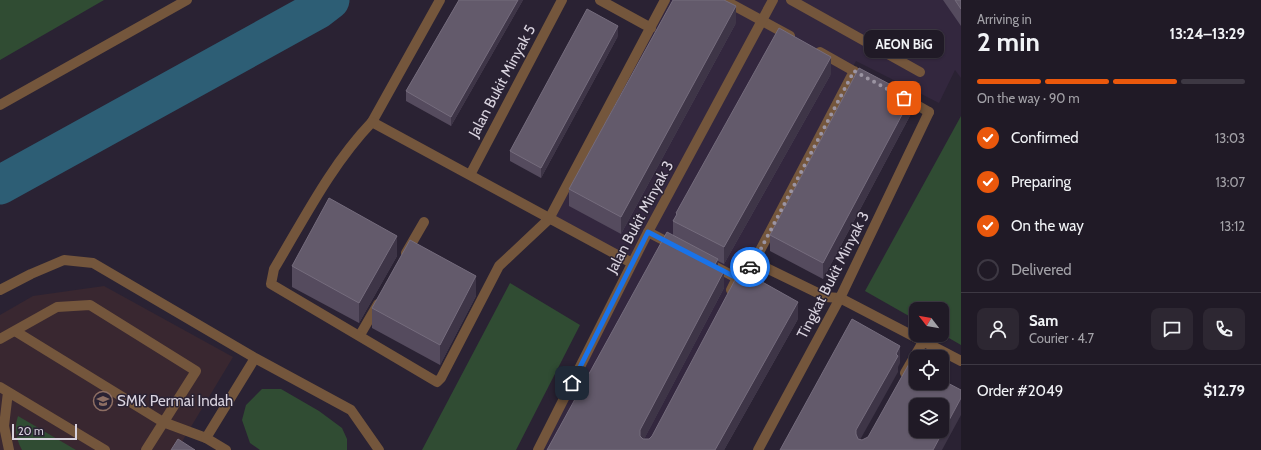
<!DOCTYPE html>
<html lang="en">
<head>
<meta charset="utf-8">
<style>
	body { margin:0; font-family:Cabin,sans-serif; background:#2d2732; color:#f1f3f6; height:100vh; display:flex; flex-direction:column; font-size:15px; white-space:nowrap }
	* { box-sizing:border-box; margin:0 }
	p { font-size:13px; color:#a2a1a7 }
	.icon { flex:none; width:22px; height:22px; fill:none; stroke:currentColor; stroke-width:2; stroke-linecap:round; stroke-linejoin:round }
	.map { position:relative; flex:1; overflow:hidden }
	.panel { display:flex; flex-direction:column; background:#201a26; width:300px }
	.panel>* { flex:none }
	.needle { width:26px; rotate:301deg }
	.controls { position:absolute; left:909px; top:302px; display:grid; gap:8px }
	.controls a { display:grid; place-items:center; width:40px; height:40px; border-radius:8px; background:#201a26; box-shadow:0 1px 3px #0004,0 0 0 1px #3d3843; font-size:20px }
	.scale { position:absolute; left:12px; bottom:10px; width:65px; box-sizing:border-box; padding-left:4px; border:2px solid #d8d2de; border-top:0; font-size:11px; line-height:14px; white-space:nowrap; color:#d8d2de; -webkit-text-stroke:3px #2a2233; paint-order:stroke }
	.pin { position:absolute; display:grid; place-items:center; width:34px; height:34px; color:#fff; margin:-17px; border-radius:8px; box-shadow:0 2px 6px #0006 }
	.courier { position:absolute; display:grid; place-items:center; width:40px; height:40px; margin:-20px; border:3px solid #1a73e8; border-radius:50%; background:#fff; color:#222; box-shadow:0 1px 5px #0007 }
	.bubble { position:absolute; height:28px; border-radius:8px; background:#201a26; box-shadow:0 1px 3px #0004,0 0 0 1px #3d3843; font-size:13px; font-weight:700; line-height:28px; text-align:center }
	.headline em { font-style:normal; font-weight:700 }
	.headline div { display:flex; flex-direction:column-reverse }
	.headline { display:flex; align-items:center; justify-content:space-between; height:68px; padding:0 16px }
	h1 { font-size:26px; font-weight:700; line-height:30px }
	.bar { display:grid; grid-template-columns:repeat(4,1fr); gap:6px 4px; align-content:center; height:48px; padding:0 16px }
	.bar i { height:5px; border-radius:3px; background:#3d3843 }
	.bar .current { background:#ea580c }
	.bar p { grid-column:span 4 }
	.line { display:flex; align-items:center; gap:10px; padding:0 16px; border-top:1px solid #3d3843 }
	.line div { flex:1 }
	.round { display:grid; place-items:center; flex:none; width:42px; height:42px; border-radius:8px; background:#2d2732 }
	ol { padding:0 16px; list-style:none }
	li { display:flex; align-items:center; gap:12px; height:44px }
	li p { margin-inline-start:auto }
	li .icon { padding:4px; border-radius:50%; background:#ea580c; color:#fff; stroke-width:4 }
	li:last-child { color:#a2a1a7 }
	li i { width:22px; height:22px; border:2px solid #3d3843; border-radius:50% }
	main { display:flex; flex:1; min-height:0 }
	.map>svg:first-child { display:block }
	.built { fill:#33273e }
	.education { fill:#392730 }
	.green { fill:#304c33 }
	.lines { fill:none; stroke-linecap:round; stroke-linejoin:round }
	.river { stroke:#2d5e75; stroke-width:39 }
	.service { stroke:#74563c; stroke-width:10 }
	.minor { stroke:#74563c; stroke-width:10 }
	.wall { fill:#554b5e }
	.shaded-wall { fill:#3e3547 }
	.building { fill:#635a6b; stroke:#756c7d; fill-rule:evenodd }
	.done { stroke:#9b94a2; stroke-width:4; stroke-dasharray:0 7.2 }
	.route { stroke:#1a73e8; stroke-width:5 }
	.labels { text-anchor:middle; stroke-width:3; stroke-linejoin:round; paint-order:stroke }
	.street-label { font-size:15px; fill:#d8d2de; stroke:#2a2233 }
	.poi-label { font-size:15px; fill:#d8d2de; stroke:#2a2233; text-anchor:start }
</style>
</head>
<body>
<main>
<div class="map">
<svg width="961" height="450" viewBox="0 0 961 450">
	<rect width="100%" height="100%" fill="#2a2233"/>
	<!-- built -->
	<path class="built" d="M667 0H961V78L955 70 939 103 856 61 647 450H538L632 263 549 219Z"/>
	<!-- education -->
	<path class="education" d="M104 286 233 357 180 445 187 450H0V315L33 296Z"/>
	<!-- green -->
	<path class="green" d="M0 0H104L0 60Z
		M961 116V345L942 334V309H916V320L865 291Z
		M510 283 580 325 516 450H422Z
		M262 389H281L319 411 342 428 347 439V450H260L250 443 242 420 246 405Z
		M18 416 76 450H22C16 439 14 428 18 416Z"/>
	<g class="lines">
		<!-- river -->
		<path class="river" d="M0 185 317 10 330 0"/>
		<!-- service -->
		<path class="service" d="M600 0 651 28
			M724 0 790 36
			M791 0 920 72
			M820 52 859 74
			M901 96 929 112
			M372 122 440 0
			M549 219 665 0
			M648 232 675 246
			M406 253 424 222
			M754 262 826 297 840 298 961 361
			M712 265 737 278
			M731 290 737 278 754 262 854 71
			M15 331 163 422 206 438
			M360 335 378 304
			M0 339 57 307 90 305 196 371 146 450
			M905 373 924 340
			M0 387 105 450
			M8 392 4 426 9 450"/>
		<!-- minor -->
		<path class="minor" d="M0 105 187 0
			M470 175 562 0
			M549 219 499 266 441 378 437 382 271 284 274 269C304 219 331 165 372 122L632 263
			M0 290 31 274 64 260 93 263 255 358 351 410 379 450
			M226 450 206 438 255 358
			M538 450 648 232 773 0
			M758 450 840 298 929 112"/>
	</g>
	<!-- wall -->
	<path class="wall" d="M459 0H523L451 126 406 101V91Z
		M943 0H961V26Z
		M736 23 621 234 569 206V189Z
		M618 36 541 178 510 161V151Z
		M831 74 724 264 718 261V268L724 288 644 439H649L798 319 724 450H547L673 236V221L676 217V213Z
		M912 112 823 279 770 251V235Z
		M397 256 359 323 292 287V266Z
		M476 296 440 365 372 328V308Z"/>
	<!-- shaded-wall -->
	<path class="shaded-wall" d="M518 0H523L451 126V117Z
		M736 6V23L621 234V217Z
		M618 26V36L541 178V168Z
		M831 57V74L724 264V247Z
		M912 96V112L823 279V263Z
		M397 236V256L359 323V303Z
		M718 259V275L714 266Z
		M724 271V288L640 447V430Z
		M476 276V296L440 365V345Z
		M798 302V319L724 450H715Z
		M900 346V363L898 367V372L856 447V430Z
		M961 398V415L942 450H933Z"/>
	<!-- building -->
	<path class="building" d="M459 0H518L451 117 406 91Z
		M673 0H724L736 6 621 217 569 189Z
		M955 0H961V9Z
		M587 9 618 26 541 168 510 151Z
		M779 28 831 57 724 247 673 221 677 214 676 213Z
		M859 68 912 96 823 263 770 235Z
		M329 198 397 236 359 303 292 266Z
		M667 232 718 259 714 266 724 271 640 430V436L643 439H649L652 436 736 278 744 282 748 274 798 302 715 450H547Z
		M410 240 476 276 440 345 372 308Z
		M852 319 900 346 896 354 898 356 856 430V434L858 439 862 440 868 437 910 362 916 365V383H942V380L961 390V398L933 450H780ZM916 405H942V431H916Z
		M178 439 195 450H171Z"/>
	<g class="lines">
		<!-- done -->
		<path class="done" d="M750 267 754 262 854 71 904 98"/>
		<!-- route -->
		<path class="route" d="M572 383 648 232 737 278 750 267"/>
	</g>
	<!-- icons -->
	<defs>
		<g id="school-ring" transform="scale(1)"><circle r="9.5" fill="#2a2233" stroke="#8d6e63" stroke-width="1.5"/><path d="M0-5L7-2L0 1L-7-2ZM-4 1L0 2.5L4 1V4Q0 6-4 4Z" fill="#8d6e63"/></g>
	</defs>
	<g fill-rule="evenodd">
		<use href="#school-ring" x="103" y="401"/>
	</g>
	<g class="labels">
		<!-- street labels -->
		<g class="street-label">
			<text transform="translate(502 81) rotate(-62)" y="5">Jalan Bukit Minyak 5</text>
			<text transform="translate(640 217) rotate(-62)" y="5">Jalan Bukit Minyak 3</text>
			<text transform="translate(833 275) rotate(-63)" y="5">Tingkat Bukit Minyak 3</text>
		</g>
		<!-- poi labels -->
		<g class="poi-label">
			<text x="117" y="406">SMK Permai Indah</text>
		</g>
	</g>
</svg>
<div class="controls">
<a><svg class="needle" viewBox="-14 -14 28 28"><path d="M0-13l5 13h-10z" fill="#e53935"/><path d="M0 13l5-13h-10z" fill="#a2a1a7"/></svg></a>
<a><svg class="icon" aria-label="locate" viewBox="0 0 24 24"><circle cx="12" cy="12" r="6"/><path d="M12 2v4M12 18v4M2 12h4M18 12h4"/></svg></a>
<a><svg class="icon" aria-label="layers" viewBox="0 0 24 24"><path d="M12 4l9 5-9 5-9-5zM3 14l9 5 9-5"/></svg></a>
</div>
<div class="scale">20 m</div>
<div class="pin" style="left:904px;top:98px;background:#ea580c"><svg class="icon" aria-label="bag" viewBox="0 0 24 24"><path d="M5 8h14l-1 12H6zM9 8a3 3 0 0 1 6 0"/></svg></div>
<div class="pin" style="left:572px;top:383px;background:#1f2937"><svg class="icon" aria-label="home" viewBox="0 0 24 24"><path d="M3 11l9-7 9 7M6 9v11h12V9"/></svg></div>
<div class="courier" style="left:750px;top:267px"><svg class="icon" aria-label="car" viewBox="0 0 24 24"><path d="M5 17H2v-5l4-1 3-4h7l3 4 3 1v5h-3M9 17h6M6 11h13"/><circle cx="7" cy="17" r="2"/><circle cx="17" cy="17" r="2"/></svg></div>
<div class="bubble" style="left:864px;top:30px;width:80px">AEON BiG</div>
</div>
<section class="panel">
<div class="headline"><div><h1>2 min</h1><p>Arriving in</p></div><em>13:24–13:29</em></div>
<div class="bar"><i class="current"></i><i class="current"></i><i class="current"></i><i></i><p>On the way · 90 m</p></div>
<ol>
<li><svg class="icon" aria-label="check" viewBox="0 0 24 24"><path d="M5 12l5 5 9-10"/></svg>Confirmed<p>13:03</p></li>
<li><svg class="icon" aria-label="check" viewBox="0 0 24 24"><path d="M5 12l5 5 9-10"/></svg>Preparing<p>13:07</p></li>
<li><svg class="icon" aria-label="check" viewBox="0 0 24 24"><path d="M5 12l5 5 9-10"/></svg>On the way<p>13:12</p></li>
<li><i></i>Delivered</li>
</ol>
<div class="line" style="height:72px"><a class="round"><svg class="icon" aria-label="person" viewBox="0 0 24 24"><circle cx="12" cy="8" r="4"/><path d="M4 21q1-7 8-7t8 7"/></svg></a><div><b>Sam</b><p>Courier · 4.7</p></div><a class="round"><svg class="icon" aria-label="chat" viewBox="0 0 24 24"><path d="M4 5h16v11H9l-5 4z"/></svg></a><a class="round"><svg class="icon" aria-label="phone" viewBox="0 0 24 24"><path d="M5 4h4l2 5-3 2q2 4 5 5l2-3 5 2v4C11 20 4 13 5 4z"/></svg></a></div>
<div class="line" style="height:52px"><div>Order #2049</div><b>$12.79</b></div>
</section>
</main>
</body>
</html>
